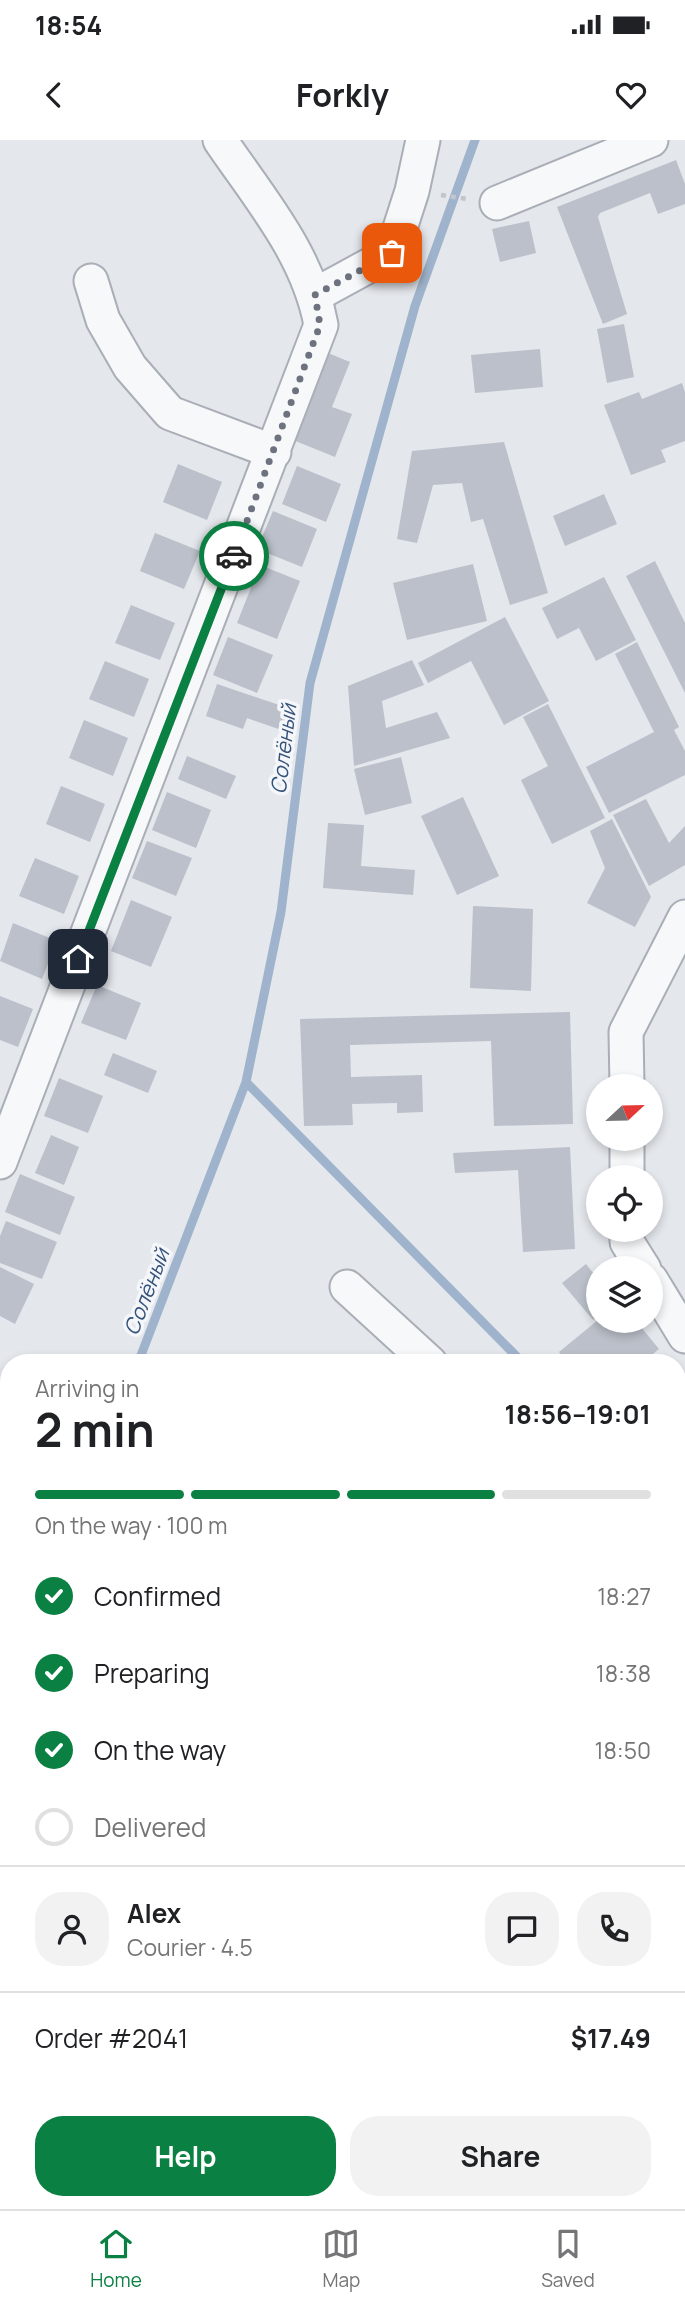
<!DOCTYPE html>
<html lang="en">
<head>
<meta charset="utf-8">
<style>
	body { margin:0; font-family:Manrope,sans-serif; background:#f2f2f2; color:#202124; height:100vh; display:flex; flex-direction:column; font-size:26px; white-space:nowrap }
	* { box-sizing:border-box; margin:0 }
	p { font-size:23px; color:#757577 }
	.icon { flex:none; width:38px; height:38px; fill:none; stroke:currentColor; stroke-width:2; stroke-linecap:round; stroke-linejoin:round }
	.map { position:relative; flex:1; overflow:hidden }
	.sheet { position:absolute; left:0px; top:1214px; width:686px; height:856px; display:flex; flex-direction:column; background:#fff; border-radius:28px 28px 0 0; box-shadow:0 4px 10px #0003 }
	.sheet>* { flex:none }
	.needle { width:46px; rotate:68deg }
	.buttons { position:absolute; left:586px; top:934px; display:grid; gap:14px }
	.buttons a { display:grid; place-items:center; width:77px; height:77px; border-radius:50%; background:#fff; box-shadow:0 4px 10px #0003; font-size:35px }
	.pin { position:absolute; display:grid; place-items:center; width:60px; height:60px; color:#fff; margin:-30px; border-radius:14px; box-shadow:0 4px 10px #0006 }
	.courier { position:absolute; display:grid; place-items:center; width:70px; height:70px; margin:-35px; border:5px solid #0b8043; border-radius:50%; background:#fff; color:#222; box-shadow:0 2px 9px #0007 }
	.summary em { font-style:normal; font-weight:700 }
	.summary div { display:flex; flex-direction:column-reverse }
	.summary { display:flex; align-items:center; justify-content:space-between; height:119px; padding:0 35px }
	h1 { font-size:46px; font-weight:700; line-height:52px }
	.bar { display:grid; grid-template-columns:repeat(4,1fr); gap:10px 7px; align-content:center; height:84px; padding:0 35px }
	.bar i { height:9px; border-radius:5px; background:#e0e0e0 }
	.bar .selected { background:#0b8043 }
	.bar p { grid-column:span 4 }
	.line { display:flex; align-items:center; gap:18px; padding:0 35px; border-top:2px solid #e0e0e0 }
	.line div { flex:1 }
	.round { display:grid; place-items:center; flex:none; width:74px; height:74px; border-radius:28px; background:#f2f2f2 }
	ol { padding:0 35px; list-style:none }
	li { display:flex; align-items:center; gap:21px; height:77px }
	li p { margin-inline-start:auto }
	li .icon { padding:7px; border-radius:50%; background:#0b8043; color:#fff; stroke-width:4 }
	li:last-child { color:#757577 }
	li i { width:38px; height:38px; border:4px solid #e0e0e0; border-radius:50% }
	.action { display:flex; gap:14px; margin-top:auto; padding:14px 35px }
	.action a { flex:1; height:80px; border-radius:28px; background:#0b8043; color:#fff; font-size:28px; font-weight:700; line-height:80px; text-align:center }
	.action a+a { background:#f2f2f2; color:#202124 }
	.status { display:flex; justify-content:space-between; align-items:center; height:49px; padding:0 35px; background:#fff; direction:ltr }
	.status svg { height:19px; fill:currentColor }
	header { display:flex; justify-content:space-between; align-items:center; height:91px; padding:0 35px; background:#fff; font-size:32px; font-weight:700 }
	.dock { display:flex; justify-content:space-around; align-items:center; height:98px; border-top:2px solid #e0e0e0; background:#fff; font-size:19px; color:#757577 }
	.dock a { display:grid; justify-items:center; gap:4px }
	.dock .selected { color:#0b8043 }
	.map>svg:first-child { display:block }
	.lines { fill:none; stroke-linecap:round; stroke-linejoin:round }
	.stream { stroke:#9fb4cc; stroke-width:9 }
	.building { fill:#bbc0ca }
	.minor-casing { stroke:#a9aeb7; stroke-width:37 }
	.path { stroke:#c2c5cb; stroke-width:4.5; stroke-dasharray:5 5; stroke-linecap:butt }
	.minor { stroke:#f7f8fa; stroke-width:33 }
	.done { stroke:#6c737f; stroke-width:7; stroke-dasharray:0 12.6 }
	.route { stroke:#0b8043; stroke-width:9 }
	.labels { text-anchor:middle; stroke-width:7; stroke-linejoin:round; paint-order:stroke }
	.water-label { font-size:21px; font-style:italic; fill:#34527a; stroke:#f4f6f9 }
</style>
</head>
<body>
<div class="status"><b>18:54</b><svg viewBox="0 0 49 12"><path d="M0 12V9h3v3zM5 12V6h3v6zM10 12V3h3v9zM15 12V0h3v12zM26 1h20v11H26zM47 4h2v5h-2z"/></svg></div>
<header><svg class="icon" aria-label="back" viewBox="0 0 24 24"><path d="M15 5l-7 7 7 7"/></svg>Forkly<svg class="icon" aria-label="heart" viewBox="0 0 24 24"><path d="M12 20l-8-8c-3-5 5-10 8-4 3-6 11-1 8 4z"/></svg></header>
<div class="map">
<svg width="685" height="2069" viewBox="0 0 685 2069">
	<rect width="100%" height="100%" fill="#e4e7ec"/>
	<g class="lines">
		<!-- stream -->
		<path class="stream" d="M246 942 523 1223
			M138 1223 246 942 281 772 310 543 415 166 475 0
			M677 1377 685 1384
			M0 1483 9 1467"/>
	</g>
	<!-- building -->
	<path class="building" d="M676 20 685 44V64L658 74 650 53 600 73 598 77 627 174 603 184 557 67Z
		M529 81 536 113 500 122 492 89Z
		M624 184 634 237 607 243 597 189Z
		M540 209 543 247 475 253 471 215Z
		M328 213 350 222 332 267 352 274 335 317 293 300Z
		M682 243 685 252V301L661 310 666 322 631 335 604 265 639 252 642 259Z
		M504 302 548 453 510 465 483 379 471 382 462 343 433 345 417 403 397 399 412 311Z
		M178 324 222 342 207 380 163 362Z
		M297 326 341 344 326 382 282 364Z
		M604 354 617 384 565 406 553 376Z
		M273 371 317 389 302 427 257 409Z
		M155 393 200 411 184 449 140 431Z
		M655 421 685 483V553L626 436Z
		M473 424 487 481 407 500 393 443Z
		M260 425 300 441 277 499 237 483Z
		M604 437 636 500 596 521 579 488 557 499 542 468Z
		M131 465 175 483 160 520 115 503Z
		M505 477 549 561 504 585 471 521 428 543 418 523Z
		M228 497 273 515 257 553 213 535Z
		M637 502 679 587 674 590 685 611V635L609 673 586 627 654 592 615 514Z
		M412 520 424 545 382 561 386 588 437 572 450 598 354 626 348 546Z
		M105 521 149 539 134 577 89 559Z
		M217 544 294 570 287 592 247 578 243 589 206 576Z
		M548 564 605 678 552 704 521 640 548 626 523 577Z
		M84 580 128 598 113 636 69 618Z
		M187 616 236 636 226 659 178 639Z
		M401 617 412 663 365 675 354 629Z
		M61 646 105 664 90 702 46 684Z
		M167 652 211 670 196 708 152 690Z
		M463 657 499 736 457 755 421 676Z
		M646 659 669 703 685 686V725L649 746 613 675Z
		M612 679 651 757 635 787 587 763 605 728 590 691Z
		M328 683 364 685 361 726 415 730 413 755 323 748Z
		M147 701 192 718 176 756 132 738Z
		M35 718 79 736 64 774 19 756Z
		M131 760 172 777 151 827 111 811Z
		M473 766 533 769 531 851 470 848Z
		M13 783 57 801 42 839 0 821Z
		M97 845 141 863 126 900 81 883Z
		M0 856 33 869 18 907 0 900Z
		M570 872 573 984 494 986 491 901 350 905 351 937 422 935 423 972 397 973V963L352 964 353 985 304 986 300 879Z
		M113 913 157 931 148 953 104 935Z
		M59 938 103 956 88 993 44 976Z
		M51 995 79 1007 64 1045 35 1033Z
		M570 1007 575 1109 523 1112 518 1030 455 1033 453 1013Z
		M20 1034 75 1057 60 1095 5 1072Z
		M6 1081 57 1102 42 1139 0 1123V1096Z
		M586 1124 598 1139V1175L593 1180 562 1143Z
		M0 1127 34 1144 15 1184 0 1176Z
		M598 1180 636 1181 659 1209 642 1223H568L559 1212Z
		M677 1234 685 1243V1275L677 1282Z
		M685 1304V1335L677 1326V1311Z"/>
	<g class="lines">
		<!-- minor casing -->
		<g class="minor-casing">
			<path id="minor" d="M497 63 651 0
				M91 141 103 180 130 227 170 273 274 312
				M315 155 392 113 412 51 423 0
				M627 947 626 892 685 777
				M627 999V1038
				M0 1022 321 185C308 114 260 59 220 0
				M627 1090V1102L644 1129
				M651 1140 685 1196
				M347 1147 430 1223
				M677 1482 685 1488
				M677 1575 685 1567
				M0 1889 9 1879
				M16 2062 35 2069
				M610 2062 627 2069
				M225 2069 232 2062
				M559 2069 563 2062"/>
		</g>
		<!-- path -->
		<path class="path" d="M441 55 467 59"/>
		<!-- minor -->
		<use href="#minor" class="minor"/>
	</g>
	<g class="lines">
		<!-- done -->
		<path class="done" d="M234 416 320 185 315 155 392 113"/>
		<!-- route -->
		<path class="route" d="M78 819 234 416"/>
	</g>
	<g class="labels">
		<!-- water labels -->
		<g class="water-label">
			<text transform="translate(284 609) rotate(-83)" y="7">Солёный</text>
			<text transform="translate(147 1152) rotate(-69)" y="7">Солёный</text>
		</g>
	</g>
</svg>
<div class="buttons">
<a><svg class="needle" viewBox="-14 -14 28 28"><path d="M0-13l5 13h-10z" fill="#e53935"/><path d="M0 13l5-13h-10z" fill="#757577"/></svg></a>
<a><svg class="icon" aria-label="locate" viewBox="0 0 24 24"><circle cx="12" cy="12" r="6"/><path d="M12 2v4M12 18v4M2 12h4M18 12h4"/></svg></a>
<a><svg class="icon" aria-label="layers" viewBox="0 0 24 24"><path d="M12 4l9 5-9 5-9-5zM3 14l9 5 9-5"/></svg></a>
</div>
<div class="pin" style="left:392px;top:113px;background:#ea580c"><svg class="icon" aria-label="bag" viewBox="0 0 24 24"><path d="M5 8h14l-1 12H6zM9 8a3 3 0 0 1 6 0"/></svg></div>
<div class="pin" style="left:78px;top:819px;background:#1f2937"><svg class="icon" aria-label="home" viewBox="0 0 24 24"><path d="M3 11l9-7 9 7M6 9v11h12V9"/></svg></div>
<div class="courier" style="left:234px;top:416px"><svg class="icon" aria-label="car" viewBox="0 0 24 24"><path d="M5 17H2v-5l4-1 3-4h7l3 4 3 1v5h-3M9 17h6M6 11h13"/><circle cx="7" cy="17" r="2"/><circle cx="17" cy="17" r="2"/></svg></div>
<section class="sheet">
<div class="summary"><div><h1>2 min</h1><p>Arriving in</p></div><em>18:56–19:01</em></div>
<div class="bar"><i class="selected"></i><i class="selected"></i><i class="selected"></i><i></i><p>On the way · 100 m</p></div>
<ol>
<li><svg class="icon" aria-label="check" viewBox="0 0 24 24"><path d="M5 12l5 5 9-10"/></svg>Confirmed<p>18:27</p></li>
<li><svg class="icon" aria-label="check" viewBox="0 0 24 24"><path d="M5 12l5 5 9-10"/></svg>Preparing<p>18:38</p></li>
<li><svg class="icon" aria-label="check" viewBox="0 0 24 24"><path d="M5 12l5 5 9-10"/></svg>On the way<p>18:50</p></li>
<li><i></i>Delivered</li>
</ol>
<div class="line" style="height:126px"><a class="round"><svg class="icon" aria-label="person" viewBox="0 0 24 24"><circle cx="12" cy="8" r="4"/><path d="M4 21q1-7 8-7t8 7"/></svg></a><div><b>Alex</b><p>Courier · 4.5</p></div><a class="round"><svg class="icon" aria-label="chat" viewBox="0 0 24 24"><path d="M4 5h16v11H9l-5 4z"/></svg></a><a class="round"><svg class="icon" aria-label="phone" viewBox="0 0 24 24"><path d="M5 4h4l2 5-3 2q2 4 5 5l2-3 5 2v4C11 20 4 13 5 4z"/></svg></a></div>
<div class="line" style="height:91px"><div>Order #2041</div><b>$17.49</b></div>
<div class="action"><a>Help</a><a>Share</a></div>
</section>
</div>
<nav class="dock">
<a class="selected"><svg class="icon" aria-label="home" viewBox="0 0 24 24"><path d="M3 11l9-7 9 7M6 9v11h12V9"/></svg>Home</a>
<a><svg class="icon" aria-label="map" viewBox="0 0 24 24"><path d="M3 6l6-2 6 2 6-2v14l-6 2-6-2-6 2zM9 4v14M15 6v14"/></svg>Map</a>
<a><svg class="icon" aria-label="saved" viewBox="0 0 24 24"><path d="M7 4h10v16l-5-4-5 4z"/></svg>Saved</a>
</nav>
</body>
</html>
